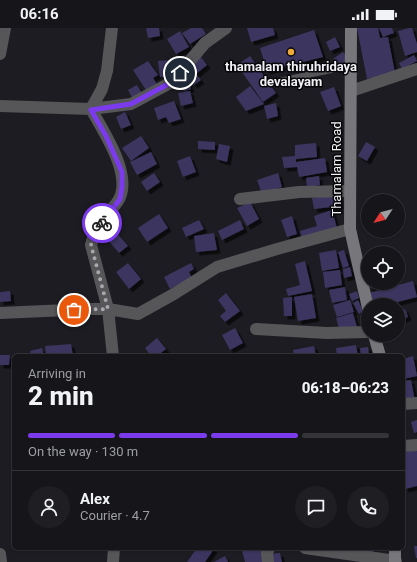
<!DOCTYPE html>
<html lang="en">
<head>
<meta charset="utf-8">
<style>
	body { margin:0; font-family:Roboto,sans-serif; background:#1e1e23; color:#f1f3f6; height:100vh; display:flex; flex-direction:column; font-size:15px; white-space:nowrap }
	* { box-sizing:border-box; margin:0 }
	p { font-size:13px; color:#9d9fa2 }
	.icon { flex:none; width:22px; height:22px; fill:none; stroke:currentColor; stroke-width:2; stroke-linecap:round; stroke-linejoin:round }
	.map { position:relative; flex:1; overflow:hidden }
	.panel { position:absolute; left:12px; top:326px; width:393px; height:196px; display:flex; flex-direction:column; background:#15151a; border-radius:6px; box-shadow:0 1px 3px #0004,0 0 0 1px #343439 }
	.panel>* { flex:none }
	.needle { width:26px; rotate:234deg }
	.buttons { position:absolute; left:361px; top:166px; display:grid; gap:8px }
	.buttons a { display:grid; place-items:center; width:44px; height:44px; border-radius:50%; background:#15151a; box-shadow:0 1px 3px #0004,0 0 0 1px #343439; font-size:20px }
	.pin { position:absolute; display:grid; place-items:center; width:34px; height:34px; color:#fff; margin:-17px; border:2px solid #fff; border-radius:50%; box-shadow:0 1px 4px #0007 }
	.courier { position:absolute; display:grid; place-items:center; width:40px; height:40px; margin:-20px; border:3px solid #7c3aed; border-radius:50%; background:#fff; color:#222; box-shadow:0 1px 5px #0007 }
	.summary em { font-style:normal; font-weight:800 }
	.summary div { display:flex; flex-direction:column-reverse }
	.summary { display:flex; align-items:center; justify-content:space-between; height:68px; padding:0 16px }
	h1 { font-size:26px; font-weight:800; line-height:30px }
	.bar { display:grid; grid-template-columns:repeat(4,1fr); gap:6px 4px; align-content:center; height:48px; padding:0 16px }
	.bar i { height:5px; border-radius:3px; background:#343439 }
	.bar .current { background:#7c3aed }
	.bar p { grid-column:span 4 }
	.line { display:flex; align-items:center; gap:10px; padding:0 16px; border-top:1px solid #343439 }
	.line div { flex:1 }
	.round { display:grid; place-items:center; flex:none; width:42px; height:42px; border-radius:21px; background:#1e1e23 }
	.status { display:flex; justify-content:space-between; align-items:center; height:28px; padding:0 20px; background:#15151a; direction:ltr }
	.status svg { height:11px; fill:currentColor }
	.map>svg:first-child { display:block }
	.building { fill:#3a365f; filter:url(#shadow) }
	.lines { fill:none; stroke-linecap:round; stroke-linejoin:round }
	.lane { stroke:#565659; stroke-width:6 }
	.street { stroke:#565659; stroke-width:12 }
	.secondary { stroke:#76767b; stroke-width:12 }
	.done { stroke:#a7a7ac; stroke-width:4; stroke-dasharray:0 7.2 }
	.route { stroke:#7c3aed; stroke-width:5 }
	.poi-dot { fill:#ebaa39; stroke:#070709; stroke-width:1.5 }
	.labels { text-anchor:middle; stroke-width:3; stroke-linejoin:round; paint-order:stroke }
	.poi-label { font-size:13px; font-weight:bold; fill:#f2f2f6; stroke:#070709 }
	.street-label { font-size:13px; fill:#f2f2f6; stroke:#070709 }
</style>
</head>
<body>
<div class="status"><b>06:16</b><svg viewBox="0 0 49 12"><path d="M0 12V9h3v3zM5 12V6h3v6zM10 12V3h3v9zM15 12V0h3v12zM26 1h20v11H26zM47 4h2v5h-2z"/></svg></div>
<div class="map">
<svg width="417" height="534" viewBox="0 0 417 534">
	<defs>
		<filter id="shadow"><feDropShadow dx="3.5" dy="3.5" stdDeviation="0" flood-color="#0009"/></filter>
	</defs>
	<rect width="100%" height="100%" fill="#1c1c22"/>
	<!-- building -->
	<path class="building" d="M146 0H159L160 8 148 10Z
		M191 0H202L206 6 190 16 182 5Z
		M247 0H273L275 7 251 14Z
		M357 0H378L380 10 388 9 395 45 367 51Z
		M379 0H392L394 5 383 9Z
		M409 0H412L417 16V24L405 28 398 3Z
		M314 2 323 29 267 43 260 20Z
		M180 3 189 19 176 26 167 11Z
		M335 9 340 19 330 23 326 14Z
		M343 24 349 31 339 39 333 31Z
		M414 27 417 33 402 41 399 35Z
		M250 28 276 65 263 74 237 37Z
		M201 29 207 37 196 46 201 52 194 57 183 43Z
		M173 32 174 48 160 49 158 33Z
		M148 33 158 47 153 50 159 59 148 65 133 42Z
		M187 49 191 61 184 63 181 52Z
		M137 57 143 67 134 73 128 62Z
		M250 58 264 76 246 83 236 69Z
		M334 59 341 78 328 83 320 64Z
		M190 63 193 75 181 78 178 65Z
		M174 73 181 91 169 95 166 89 158 92 154 80Z
		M276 75 278 88 267 91 264 78Z
		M125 84 131 97 121 101 116 89Z
		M141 108 149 120 131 133 122 120Z
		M198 113 215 114V122L198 121Z
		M366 114 375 119 367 133 358 128Z
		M316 115 317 129 296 131V134L325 130 327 144 299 149 297 139 284 140 282 129 295 128V117Z
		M219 116 230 118 227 134 216 131Z
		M151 124 157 136 137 147 130 134Z
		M190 128 196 144 183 149 177 133Z
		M154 145 160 154 147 163 141 154Z
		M278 145 282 159 262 166 257 152Z
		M319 148 320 157 307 159 306 150Z
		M338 166 340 178 314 181 312 170Z
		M250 174 259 191 247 198 237 180Z
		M332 182 337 200 302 211 300 203 317 198 314 188Z
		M159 186 168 200 147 214 138 200Z
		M292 188 297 206 287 209 281 192Z
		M199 192 204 201 186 209 182 200Z
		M240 192 244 201 222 212 218 203Z
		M116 204 128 218 119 225 107 211Z
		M214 205 217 222 196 224 194 208Z
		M336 222 339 240 322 243 319 225Z
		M344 222 349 238 343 240 338 224Z
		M305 233 312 263 288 268 286 261 300 257 295 236Z
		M128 235 141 251 129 261 116 244Z
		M191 235 194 241 189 244 192 250 170 261 164 249Z
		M350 239 352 248 344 250 343 241Z
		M340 242 342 257 325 260 323 244Z
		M413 253 417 269 386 277H372L369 265Z
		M369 255H386V256L370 260Z
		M345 259 347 272 332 275 329 262Z
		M10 263 11 273 0 274V264Z
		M357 263 359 270 352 273 349 266Z
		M226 265 240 283 225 294 220 288 226 283 218 272Z
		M312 266 316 290 298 293 294 269Z
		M292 269V288H284L283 270Z
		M350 272 354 284 337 289 333 277Z
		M358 272 363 283 359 286 353 275Z
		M405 281 408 289 398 293V284Z
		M353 285 357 299 340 304 336 290Z
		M235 300 243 315 230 322 222 307Z
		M157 310 166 321 157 328H151L145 320Z
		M71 316 73 328H46L45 318Z
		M356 317 358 328H337L336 320Z
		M314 318 316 328H294L293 322Z
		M368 319 369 328H361L360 320Z
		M42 320 44 328H31L30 323Z
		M0 327H10L9 337H0Z
		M413 328 417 348 403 351V331Z
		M411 352 415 373 403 375V353Z
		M417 392V404L414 405 411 394Z
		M417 421V458L405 461 403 455V440H404L403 425Z
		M414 518H417V530H416Z
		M197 520H213L214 521 205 534H187Z
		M253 520H263V534H245L242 523Z
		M344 520H374L373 527Z
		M280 525 282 534H269L268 526Z
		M225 528 228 534H214Z"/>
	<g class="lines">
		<!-- lane -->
		<path class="lane" d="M279 53 350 38"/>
		<!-- street -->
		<path class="street" d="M112 0 107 43 102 61 91 81C103 103 134 148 118 173 108 187 95 199 91 217L108 281 113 328
			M0 26 5 0
			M351 63 417 41
			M0 78 91 81 131 76 172 54 205 15 226 0
			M240 171 299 164 350 163
			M0 285 90 281H108L138 286 174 266 217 239 277 221 350 201
			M256 301 327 305 368 304
			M403 376 417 375
			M403 418 417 417
			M305 520 396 533
			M0 526 1 534
			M113 534 114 520
			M268 534 267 525 269 520"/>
		<!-- secondary -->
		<path class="secondary" d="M351 0 350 201 368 280
			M374 307 380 328
			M395 520V534"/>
	</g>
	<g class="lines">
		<!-- done -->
		<path class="done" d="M74 282 108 281 91 217 93 209 102 195"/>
		<!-- route -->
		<path class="route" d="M102 195 120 171 122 159V144L106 108 91 82 131 76 172 54 180 45"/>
	</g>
	<!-- markers -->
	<circle class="poi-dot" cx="291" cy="24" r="4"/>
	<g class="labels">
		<!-- poi labels -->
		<g class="poi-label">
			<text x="291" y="43">thamalam thiruhridaya<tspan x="291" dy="15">devalayam</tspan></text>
		</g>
		<!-- street labels -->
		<g class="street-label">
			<text transform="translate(336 141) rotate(-90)" y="5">Thamalam Road</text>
		</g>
	</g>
</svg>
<div class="buttons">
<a><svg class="needle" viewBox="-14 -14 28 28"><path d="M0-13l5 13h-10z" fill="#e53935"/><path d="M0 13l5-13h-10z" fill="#9d9fa2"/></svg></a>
<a><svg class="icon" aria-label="locate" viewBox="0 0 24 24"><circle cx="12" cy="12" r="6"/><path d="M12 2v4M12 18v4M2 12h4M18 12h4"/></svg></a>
<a><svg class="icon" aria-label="layers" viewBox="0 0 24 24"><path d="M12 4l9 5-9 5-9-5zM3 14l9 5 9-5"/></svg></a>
</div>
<div class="pin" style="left:74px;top:282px;background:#ea580c"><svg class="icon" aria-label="bag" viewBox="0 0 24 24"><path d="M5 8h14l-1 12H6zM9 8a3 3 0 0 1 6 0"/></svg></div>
<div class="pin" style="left:180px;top:45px;background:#1f2937"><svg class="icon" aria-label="home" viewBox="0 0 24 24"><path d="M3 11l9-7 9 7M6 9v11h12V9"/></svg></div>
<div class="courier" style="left:102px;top:195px"><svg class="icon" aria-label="bike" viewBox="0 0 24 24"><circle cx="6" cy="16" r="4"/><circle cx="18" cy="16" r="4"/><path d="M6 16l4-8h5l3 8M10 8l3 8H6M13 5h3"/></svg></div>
<section class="panel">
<div class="summary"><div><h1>2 min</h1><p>Arriving in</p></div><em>06:18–06:23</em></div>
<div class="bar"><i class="current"></i><i class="current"></i><i class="current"></i><i></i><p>On the way · 130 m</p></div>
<div class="line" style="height:72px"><a class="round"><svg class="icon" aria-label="person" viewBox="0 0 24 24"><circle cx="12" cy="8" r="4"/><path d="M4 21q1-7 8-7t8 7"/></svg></a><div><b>Alex</b><p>Courier · 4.7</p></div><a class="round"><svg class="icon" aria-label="chat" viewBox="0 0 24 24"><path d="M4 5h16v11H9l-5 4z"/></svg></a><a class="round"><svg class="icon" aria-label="phone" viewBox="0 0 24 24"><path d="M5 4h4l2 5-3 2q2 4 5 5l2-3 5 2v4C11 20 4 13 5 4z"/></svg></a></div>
</section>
</div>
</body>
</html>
